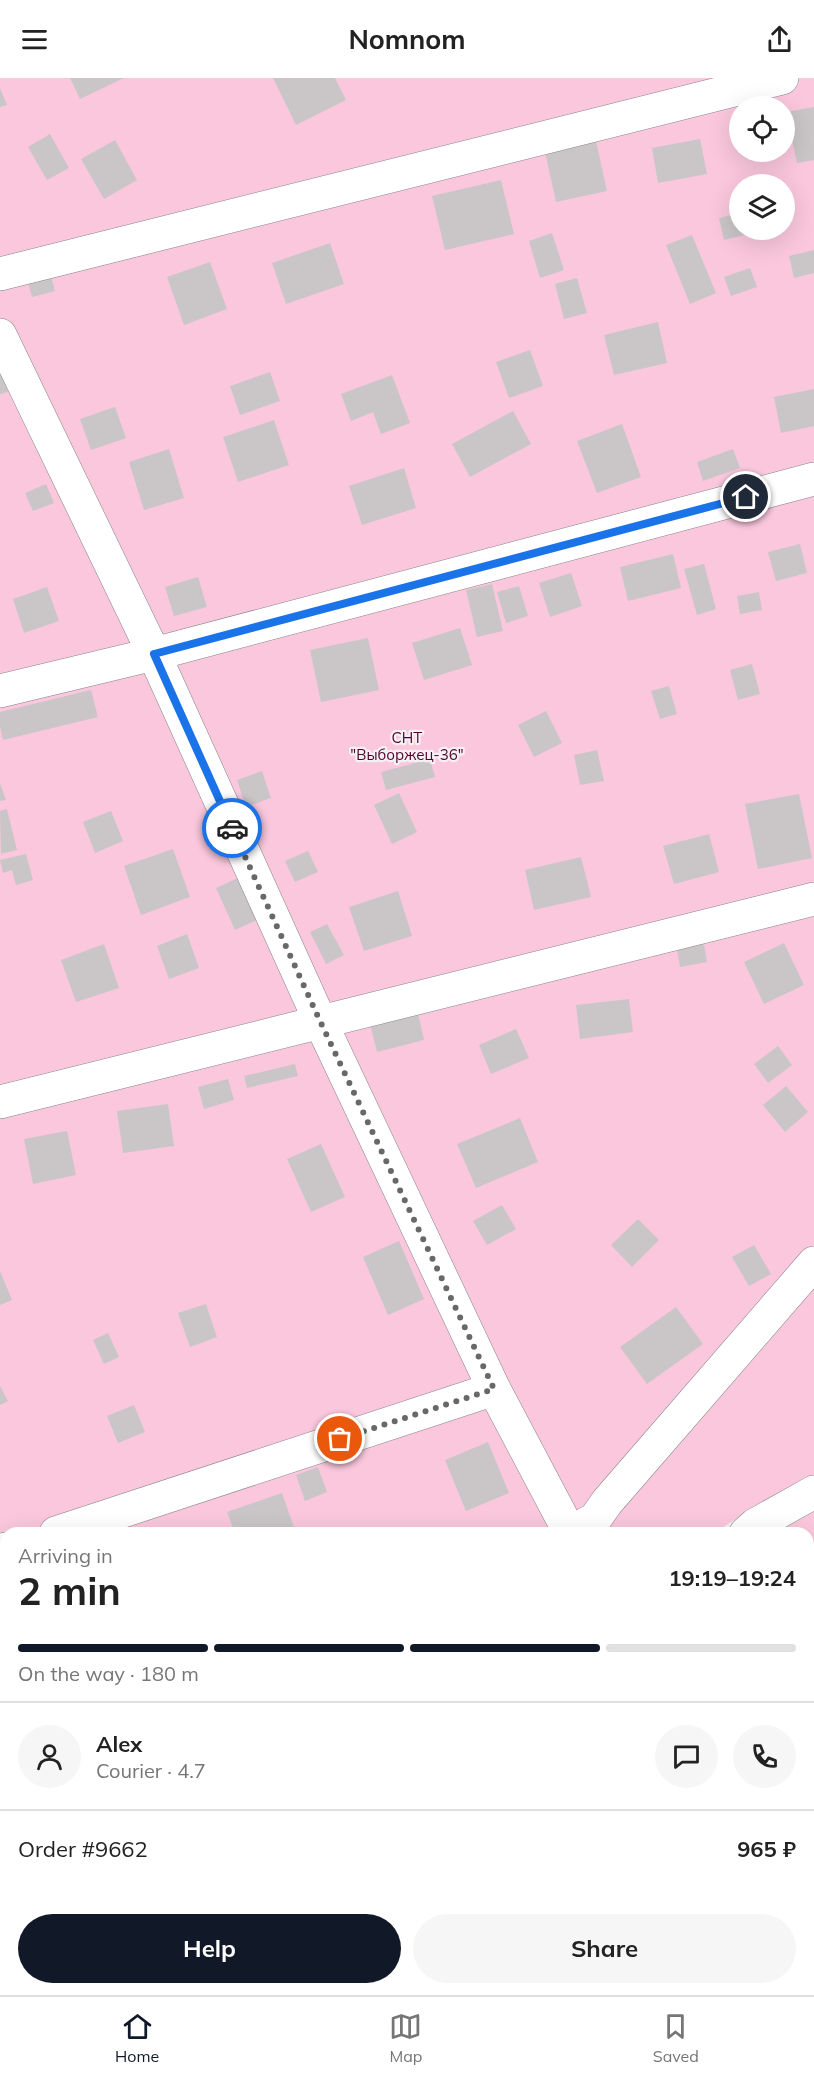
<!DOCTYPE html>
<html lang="en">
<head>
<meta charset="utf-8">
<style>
	body { margin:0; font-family:Mulish,sans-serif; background:#f6f6f6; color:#222; height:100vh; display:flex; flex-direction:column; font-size:22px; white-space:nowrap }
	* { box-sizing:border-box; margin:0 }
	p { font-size:20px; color:#767676 }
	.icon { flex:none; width:33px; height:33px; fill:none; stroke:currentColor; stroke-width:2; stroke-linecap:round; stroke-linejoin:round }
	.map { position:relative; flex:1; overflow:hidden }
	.sheet { position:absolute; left:0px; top:1449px; width:814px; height:468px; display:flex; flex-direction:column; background:#fff; border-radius:18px 18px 0 0; box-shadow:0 6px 24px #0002 }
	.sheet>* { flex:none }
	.tools { position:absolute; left:729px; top:18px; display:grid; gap:12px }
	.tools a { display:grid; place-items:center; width:66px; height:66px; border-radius:50%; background:#fff; box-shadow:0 6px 24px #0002; font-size:30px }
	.pin { position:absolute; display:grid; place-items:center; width:51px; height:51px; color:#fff; margin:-26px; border:3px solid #fff; border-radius:50%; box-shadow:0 2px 6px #0007 }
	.courier { position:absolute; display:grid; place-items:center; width:60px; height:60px; margin:-30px; border:4px solid #1a73e8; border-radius:50%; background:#fff; color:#222; box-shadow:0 2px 8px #0007 }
	.summary em { font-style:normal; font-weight:700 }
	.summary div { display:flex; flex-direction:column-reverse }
	.summary { display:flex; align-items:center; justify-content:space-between; height:102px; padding:0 18px }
	h1 { font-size:39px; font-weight:700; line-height:45px }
	.bar { display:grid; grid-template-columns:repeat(4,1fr); gap:9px 6px; align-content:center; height:72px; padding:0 18px }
	.bar i { height:8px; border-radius:4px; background:#e0e0e0 }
	.bar .on { background:#111827 }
	.bar p { grid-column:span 4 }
	.line { display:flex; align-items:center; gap:15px; padding:0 18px; border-top:2px solid #e0e0e0 }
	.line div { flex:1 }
	.round { display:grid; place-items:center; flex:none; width:63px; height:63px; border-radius:32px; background:#f6f6f6 }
	.primary-button { display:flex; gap:12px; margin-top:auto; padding:12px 18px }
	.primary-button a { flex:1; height:69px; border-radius:36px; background:#111827; color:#fff; font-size:24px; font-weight:700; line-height:69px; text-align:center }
	.primary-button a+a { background:#f6f6f6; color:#222 }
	header { display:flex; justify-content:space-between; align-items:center; height:78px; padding:0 18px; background:#fff; font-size:27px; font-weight:700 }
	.menu { display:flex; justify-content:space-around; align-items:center; height:84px; border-top:2px solid #e0e0e0; background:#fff; font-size:16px; color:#767676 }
	.menu a { display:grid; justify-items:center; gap:3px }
	.menu .on { color:#111827 }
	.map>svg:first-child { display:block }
	.green { fill:#fac7dc; fill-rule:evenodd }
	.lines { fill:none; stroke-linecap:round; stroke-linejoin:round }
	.stream { stroke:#dd86ae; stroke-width:9 }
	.building { fill:#cac6c8 }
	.minor-casing { stroke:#878485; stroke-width:34 }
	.minor { stroke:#fff; stroke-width:33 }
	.done { stroke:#696767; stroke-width:6; stroke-dasharray:0 10.8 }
	.route { stroke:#1a73e8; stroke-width:8 }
	.labels { text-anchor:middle; stroke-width:4.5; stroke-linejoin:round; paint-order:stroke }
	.park-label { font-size:15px; fill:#500130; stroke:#f5f1f3 }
</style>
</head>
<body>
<header><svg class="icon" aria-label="menu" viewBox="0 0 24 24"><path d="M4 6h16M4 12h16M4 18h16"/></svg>Nomnom<svg class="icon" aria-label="share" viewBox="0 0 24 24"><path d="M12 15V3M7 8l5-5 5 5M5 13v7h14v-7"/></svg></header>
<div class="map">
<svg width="814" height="1917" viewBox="0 0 814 1917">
	<rect width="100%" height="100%" fill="#f5f1f3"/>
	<!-- green -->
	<path class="green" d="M0 0H814V1400L742 1437 714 1455H6V1911H321L316 1917H0ZM740 28H784V74H740ZM740 106H784V152H740Z
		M814 1413V1917H329L334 1911H671L679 1916 694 1911H808V1455H746Z"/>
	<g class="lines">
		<!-- stream -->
		<path class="stream" d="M808 1753 814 1744
			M627 1917 628 1911"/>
	</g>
	<!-- building -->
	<path class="building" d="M70 0H124L80 21Z
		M273 0H335L346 22 296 47Z
		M0 10 7 27 0 29Z
		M814 29V82L797 85 786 34Z
		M50 56 69 90 47 102 28 69Z
		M700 61 707 96 658 105 652 70Z
		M115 62 137 102 104 121 81 81Z
		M596 63 607 113 556 124 545 74Z
		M501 102 514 156 445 172 432 118Z
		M740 135V152H765L724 162 719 140Z
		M552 155 564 192 540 200 529 163Z
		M692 157 716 215 690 226 666 167Z
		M330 165 344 206 286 226 272 185Z
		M814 172V195L794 200 789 178Z
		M210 184 227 231 184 247 167 199Z
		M750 190 757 209 731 218 724 199Z
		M49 191 55 213 32 219 26 198Z
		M577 200 587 235 564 241 555 206Z
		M658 244 667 285 614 297 604 257Z
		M530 272 543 308 509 320 496 284Z
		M0 290 8 314 0 316Z
		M270 294 280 323 240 337 230 308Z
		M392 297 410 345 381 356 373 334 351 343 341 316Z
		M814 311V348L781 355 774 319Z
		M115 329 126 360 91 372 80 341Z
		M513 333 531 366 470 399 452 366Z
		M274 342 289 387 238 404 223 359Z
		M622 346 641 399 597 415 577 363Z
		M169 371 184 420 144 432 129 384Z
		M733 371 740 390 703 403 697 384Z
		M404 390 416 430 362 447 349 408Z
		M46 406 54 425 33 433 25 415Z
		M800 466 807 495 776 503 768 474Z
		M673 476 681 510 628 523 620 489Z
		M704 486 716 531 697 537 684 491Z
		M571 495 582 528 550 539 539 505Z
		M198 499 207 529 174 538 165 509Z
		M492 506 503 553 477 559 466 512Z
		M519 508 528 538 506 545 497 514Z
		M47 509 59 543 24 555 13 521Z
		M759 514 762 532 740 536 737 518Z
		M460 550 472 587 424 602 412 565Z
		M368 560 379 612 321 624 310 572Z
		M752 586 760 616 738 622 730 592Z
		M669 608 677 636 660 641 651 613Z
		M91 612 98 639 3 662 0 649V634Z
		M546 633 562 665 534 679 518 647Z
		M597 672 604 703 580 707 574 677Z
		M430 681 435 699 386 712 381 694Z
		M262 693 271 720 246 729 237 702Z
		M0 705 6 722 0 723Z
		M399 715 417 754 392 766 374 727Z
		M799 716 812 780 758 791 745 726Z
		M7 731 17 772 1 776 0 733Z
		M111 733 123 763 95 775 83 744Z
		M709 756 719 794 674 806 663 768Z
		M173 771 190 819 141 837 124 788Z
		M308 773 318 794 295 804 285 783Z
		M26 776 33 802 16 807 12 792 3 795 0 782Z
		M581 779 591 819 534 832 525 792Z
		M240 799 259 841 235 852 216 810Z
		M398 813 412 858 364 873 349 829Z
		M327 846 344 877 326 886 310 854Z
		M187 856 199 890 169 901 157 868Z
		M784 865 804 907 764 926 744 884Z
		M104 866 119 910 76 924 61 882Z
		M704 866 707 884 680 889 677 871Z
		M629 921 633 954 580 961 576 927Z
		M418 935 424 962 377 974 370 946Z
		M516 951 529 980 491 996 479 967Z
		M778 968 792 987 768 1005 754 986Z
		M295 986 298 998 247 1010 244 998Z
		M228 1001 234 1022 204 1031 198 1009Z
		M786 1008 808 1034 785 1054 763 1027Z
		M168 1026 174 1068 123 1075 117 1033Z
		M520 1040 538 1084 476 1110 457 1066Z
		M67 1053 76 1097 33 1106 24 1061Z
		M321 1066 345 1119 311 1134 287 1081Z
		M502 1127 516 1151 487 1167 473 1143Z
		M638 1141 659 1162 632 1189 611 1167Z
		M399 1163 424 1221 388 1237 363 1179Z
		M754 1167 771 1196 749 1208 732 1179Z
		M0 1193 12 1222 0 1227Z
		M206 1226 217 1259 190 1269 178 1235Z
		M676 1229 703 1266 647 1306 620 1269Z
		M108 1255 119 1279 104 1286 93 1262Z
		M0 1308 8 1323 0 1327Z
		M134 1327 145 1354 118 1365 107 1338Z
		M488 1364 509 1415 466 1433 445 1382Z
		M318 1389 327 1414 305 1423 296 1397Z
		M282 1415 296 1455H235L227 1434Z"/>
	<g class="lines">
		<!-- minor casing -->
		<g class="minor-casing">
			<path id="minor" d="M0 196 782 0
				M0 257 154 576 320 943 494 1311 570 1455 595 1441 607 1424 814 1185
				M0 613 154 576 814 401
				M0 1024 814 821
				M56 1455 494 1311
				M746 1455 755 1447 814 1414
				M0 1473 6 1471
				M808 1901 814 1899
				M403 1911 405 1917
				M777 1911 778 1917
				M329 1917 335 1911"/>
		</g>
		<!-- minor -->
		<use href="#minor" class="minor"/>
	</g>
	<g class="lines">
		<!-- done -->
		<path class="done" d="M232 750 320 943 494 1311 340 1361"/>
		<!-- route -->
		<path class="route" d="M232 750 154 576 746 419"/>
	</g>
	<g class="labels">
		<!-- park labels -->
		<g class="park-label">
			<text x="407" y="665">СНТ<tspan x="407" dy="17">"Выборжец-36"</tspan></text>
		</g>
	</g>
</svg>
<div class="tools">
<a><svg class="icon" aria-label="locate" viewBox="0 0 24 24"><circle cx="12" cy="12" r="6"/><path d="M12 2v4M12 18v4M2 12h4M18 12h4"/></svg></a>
<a><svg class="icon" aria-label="layers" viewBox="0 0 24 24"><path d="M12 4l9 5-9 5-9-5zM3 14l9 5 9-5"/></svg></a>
</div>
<div class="pin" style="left:340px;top:1361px;background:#ea580c"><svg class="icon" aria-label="bag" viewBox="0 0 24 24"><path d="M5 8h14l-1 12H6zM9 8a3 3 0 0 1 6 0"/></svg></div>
<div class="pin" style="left:746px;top:419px;background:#1f2937"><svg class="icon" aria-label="home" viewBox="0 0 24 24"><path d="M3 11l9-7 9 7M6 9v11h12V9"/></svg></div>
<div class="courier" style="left:232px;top:750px"><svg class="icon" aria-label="car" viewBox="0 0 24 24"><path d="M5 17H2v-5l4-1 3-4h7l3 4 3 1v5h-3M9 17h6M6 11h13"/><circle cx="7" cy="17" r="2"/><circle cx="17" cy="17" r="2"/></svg></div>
<section class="sheet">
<div class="summary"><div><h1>2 min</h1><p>Arriving in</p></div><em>19:19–19:24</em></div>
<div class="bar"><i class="on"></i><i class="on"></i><i class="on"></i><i></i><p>On the way · 180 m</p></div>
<div class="line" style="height:108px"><a class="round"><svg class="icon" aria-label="person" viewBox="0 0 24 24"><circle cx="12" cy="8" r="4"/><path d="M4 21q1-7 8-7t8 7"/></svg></a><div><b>Alex</b><p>Courier · 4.7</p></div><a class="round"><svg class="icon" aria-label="chat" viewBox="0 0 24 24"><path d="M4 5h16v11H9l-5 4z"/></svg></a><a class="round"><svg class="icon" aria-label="phone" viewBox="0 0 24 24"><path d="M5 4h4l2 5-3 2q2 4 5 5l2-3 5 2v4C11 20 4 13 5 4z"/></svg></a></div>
<div class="line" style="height:78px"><div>Order #9662</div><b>965 ₽</b></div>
<div class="primary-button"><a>Help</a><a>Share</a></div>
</section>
</div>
<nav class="menu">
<a class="on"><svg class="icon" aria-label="home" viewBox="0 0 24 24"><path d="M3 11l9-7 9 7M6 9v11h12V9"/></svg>Home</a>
<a><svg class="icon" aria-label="map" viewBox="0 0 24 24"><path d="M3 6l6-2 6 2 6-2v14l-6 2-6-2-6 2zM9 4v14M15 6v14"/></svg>Map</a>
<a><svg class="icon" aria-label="saved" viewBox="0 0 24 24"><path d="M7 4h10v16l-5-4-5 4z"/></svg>Saved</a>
</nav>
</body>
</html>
